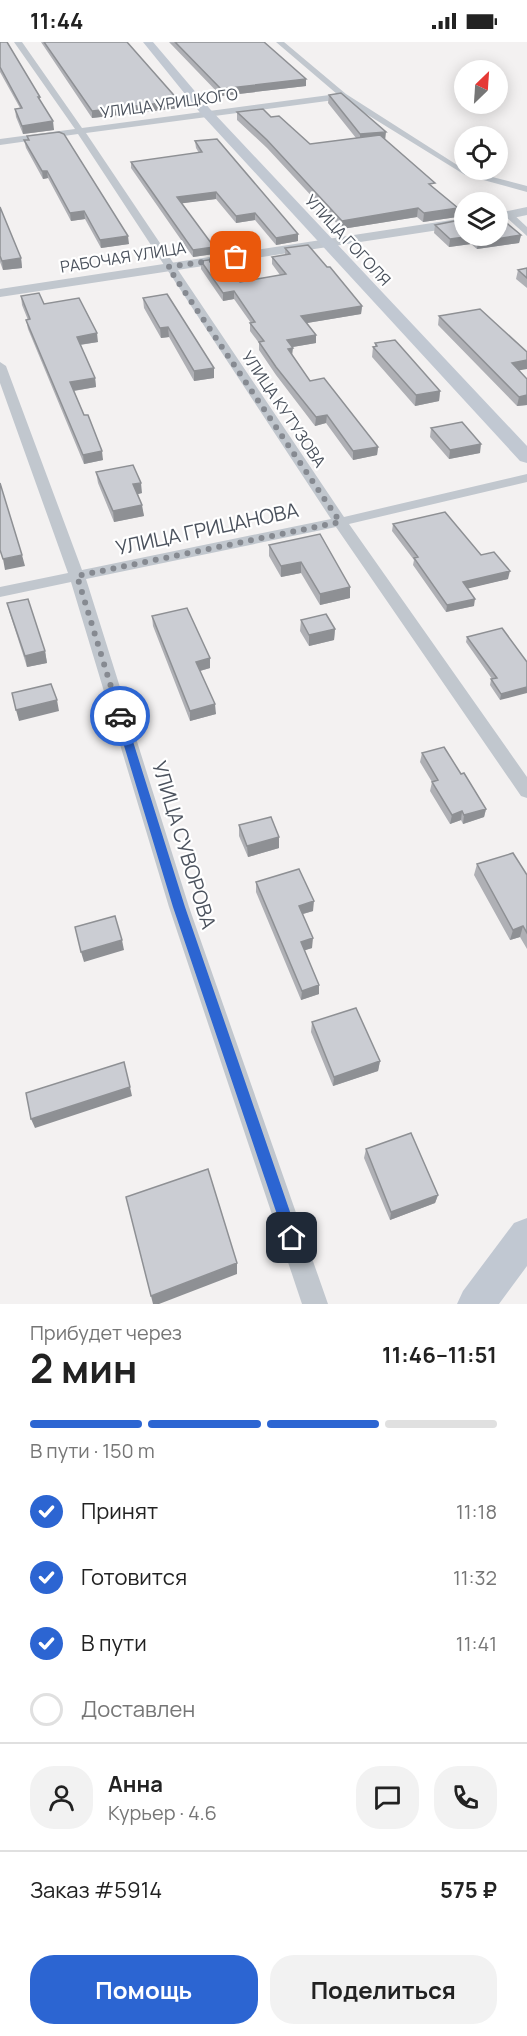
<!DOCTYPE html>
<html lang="ru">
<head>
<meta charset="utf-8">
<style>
	body { margin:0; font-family:Manrope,sans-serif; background:#f2f2f2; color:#222; height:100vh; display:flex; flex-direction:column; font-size:22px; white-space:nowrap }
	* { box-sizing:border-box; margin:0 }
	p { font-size:20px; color:#767676 }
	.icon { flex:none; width:33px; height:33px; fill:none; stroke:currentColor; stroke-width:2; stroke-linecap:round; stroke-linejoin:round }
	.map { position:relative; height:1262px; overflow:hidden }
	.details { display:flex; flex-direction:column; background:#fff; flex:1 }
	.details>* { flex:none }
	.needle { width:39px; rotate:25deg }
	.fabs { position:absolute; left:454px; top:18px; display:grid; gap:12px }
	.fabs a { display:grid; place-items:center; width:54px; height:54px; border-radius:50%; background:#fff; box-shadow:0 3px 15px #0003; font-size:30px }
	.pin { position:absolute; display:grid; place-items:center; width:51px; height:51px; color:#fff; margin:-26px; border-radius:12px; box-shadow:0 3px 9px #0006 }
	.courier { position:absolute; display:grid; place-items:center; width:60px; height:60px; margin:-30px; border:4px solid #2c65d2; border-radius:50%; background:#fff; color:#222; box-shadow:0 2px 8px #0007 }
	.head em { font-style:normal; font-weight:700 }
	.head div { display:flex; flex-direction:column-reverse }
	.head { display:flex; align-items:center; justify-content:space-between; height:102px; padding:0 30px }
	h1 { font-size:39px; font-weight:700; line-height:45px }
	.bar { display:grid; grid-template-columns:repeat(4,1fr); gap:9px 6px; align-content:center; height:72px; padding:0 30px }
	.bar i { height:8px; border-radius:4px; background:#e0e0e0 }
	.bar .active { background:#2c65d2 }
	.bar p { grid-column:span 4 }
	.line { display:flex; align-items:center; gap:15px; padding:0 30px; border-top:2px solid #e0e0e0 }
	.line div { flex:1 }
	.round { display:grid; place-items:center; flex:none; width:63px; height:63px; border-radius:24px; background:#f2f2f2 }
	ol { padding:0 30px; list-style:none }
	li { display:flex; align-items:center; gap:18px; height:66px }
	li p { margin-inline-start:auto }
	li .icon { padding:6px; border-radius:50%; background:#2c65d2; color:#fff; stroke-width:4 }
	li:last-child { color:#767676 }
	li i { width:33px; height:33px; border:3px solid #e0e0e0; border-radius:50% }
	.action { display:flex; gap:12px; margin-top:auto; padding:12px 30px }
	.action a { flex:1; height:69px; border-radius:24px; background:#2c65d2; color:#fff; font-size:24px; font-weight:700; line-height:69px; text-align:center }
	.action a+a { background:#f2f2f2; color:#222 }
	.status { display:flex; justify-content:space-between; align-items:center; height:42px; padding:0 30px; background:#fff; direction:ltr }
	.status svg { height:16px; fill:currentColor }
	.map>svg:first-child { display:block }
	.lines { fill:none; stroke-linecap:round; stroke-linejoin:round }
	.minor { fill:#c1c7ce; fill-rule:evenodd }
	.tertiary { fill:#c1c7ce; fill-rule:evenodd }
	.secondary { fill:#c1c8d2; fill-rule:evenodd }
	.wall { fill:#afb0b5 }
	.shaded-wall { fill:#8e9094 }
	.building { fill:#cbcdd3; stroke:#8e9094; stroke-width:1.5 }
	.route { fill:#2c65d2 }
	.done { stroke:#868a91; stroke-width:6; stroke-dasharray:0 10.8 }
	.labels { text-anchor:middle; stroke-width:4.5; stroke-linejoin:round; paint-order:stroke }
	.far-street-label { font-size:16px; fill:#4b525d; stroke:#fff }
	.street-label { font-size:20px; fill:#4b525d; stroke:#fff }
</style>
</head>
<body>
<div class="status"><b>11:44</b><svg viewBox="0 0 49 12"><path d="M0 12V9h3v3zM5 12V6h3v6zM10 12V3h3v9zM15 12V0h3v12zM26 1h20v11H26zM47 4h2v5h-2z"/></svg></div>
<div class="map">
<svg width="527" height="1262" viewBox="0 0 527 1262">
	<rect width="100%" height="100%" fill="#f3f1f1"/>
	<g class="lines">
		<!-- minor -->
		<path class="minor" d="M14 0H22L82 86 337 52 276 0H284L346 52 465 128 527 144V150L465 133 342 57 86 91 344 475 527 432V440L349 482 527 735V756L521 754 336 485 86 537 189 865 328 1262H302L169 865 71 540 0 555V545L68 531 0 341V320L6 324 82 528 331 477 78 92 0 103V97L75 87Z
			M506 171H512L527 185V194L506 175Z"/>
		<!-- tertiary -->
		<path class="tertiary" d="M527 165V173L498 179V171Z
			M465 176V184L0 255V247Z"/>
		<!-- secondary -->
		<path class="secondary" d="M143 0H153L210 67 527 404V421L520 419 202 73Z
			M527 1176V1224L499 1262H457L463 1249 514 1181Z"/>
	</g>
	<!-- wall -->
	<path class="wall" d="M0 0 40 55V60L54 88 23 92 16 75 15 67 20 66 0 30Z
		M41 0H127L179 59 180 66 92 76Z
		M169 0H264L306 44 221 54Z
		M329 53 385 98 434 146 457 175 423 180 417 175 342 187 267 106 237 78V70L271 75 310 102 356 96 328 61Z
		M27 94 129 202 101 206 85 177 71 179 48 136 43 137 26 106 24 98H28Z
		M195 99 298 199 276 203 255 178 236 181 216 157 182 161 214 212 193 215 131 126V120L199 111 196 106Z
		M0 165 21 216 22 226 3 228 0 220Z
		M435 183 465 194 521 193 519 201 477 207 471 202 449 205 434 191Z
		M285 206 362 264 361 272 307 281 316 293V301L292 305V313L310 339 378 405 377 413 353 418 326 381 315 384 276 333 259 308V301L250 289V281H251L234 257 223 259 201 227V219L240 240 280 233 272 222V215L285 213Z
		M527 226V246L516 237 518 228Z
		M21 254 44 262 98 300 80 303 95 336 96 345 74 349 103 418 84 422 28 287 26 278H28L22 263Z
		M143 256 214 326V336L194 339 169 295 161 296 144 266Z
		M439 274 519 329 527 337V363L517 364 438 283Z
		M375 301 440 349 439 359 415 364 372 315 373 305 375 304Z
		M431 386 480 411 449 417 430 395Z
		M96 430 142 451 138 452 144 474 114 480 98 441Z
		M393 482 481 513 508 537 467 546 474 564 446 570 413 523 414 518 392 489Z
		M269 503 350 545V556L320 563 301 531 281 535 269 514Z
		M7 561 45 609 47 621 27 625 10 572Z
		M152 574 210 626 200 629 216 672 190 679 153 584Z
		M301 578 335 587 334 598 309 604 300 589Z
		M467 595 527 620 500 658 490 643 491 637H492L466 600Z
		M422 711 461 732 486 767 484 775 463 782 461 778 450 782 430 749 432 740 420 720Z
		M239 783 279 795V806L248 815 239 794Z
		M477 822 527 833V907L520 895 510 898 474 833Z
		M256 840 313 869 303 872 312 906 304 908 319 952 301 958 256 850Z
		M312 980 380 1019 378 1029 333 1044 311 990Z
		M366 1107 438 1153 435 1161 390 1178 364 1116Z"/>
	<!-- shaded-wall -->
	<path class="shaded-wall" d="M306 37V44L221 54V47Z
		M179 59 180 66 92 76V69Z
		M53 79 54 88 23 92 22 84Z
		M386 90 385 99 360 101V92Z
		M42 129H47L48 136 43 137Z
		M216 150V157L177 162V155Z
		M418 166 417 175 342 187V179Z
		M458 166 457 175 423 180 424 171Z
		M84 169 85 177 71 179 70 171Z
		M255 171V178L236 181V174Z
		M298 192V199L276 203V196Z
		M521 193 519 201 477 207 478 200Z
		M128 194 129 202 101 206 100 198Z
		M472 194 471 202 449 205 450 197Z
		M214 205V212L193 215V208Z
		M21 216 22 226 3 228 2 219Z
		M234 249V257L223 259V251Z
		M362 264 361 272 301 282V274Z
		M168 285 169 295 161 296 160 286Z
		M97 291 98 300 78 303 77 295Z
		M316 293V301L287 306V298Z
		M293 306 292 314 288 307Z
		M527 318V327L510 330 512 321Z
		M214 326V336L194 339V329Z
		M95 336 96 345 72 349 70 340Z
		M440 349 439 359 415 364 416 353Z
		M527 353V363L517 364 519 355Z
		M327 373 326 381 315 384 316 375Z
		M481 402 480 411 449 417 450 408Z
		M378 405 377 413 353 418V409Z
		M102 409 103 418 84 422 83 413Z
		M141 441 142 451 134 453 133 442Z
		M142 463 144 474 114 480 113 469Z
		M22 513 25 524 5 528 3 517Z
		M301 520V531L281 535V524Z
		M510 529 508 537 462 548 463 540Z
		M350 545V556L320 563V552Z
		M475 557 474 564 446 570 447 563Z
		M335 587 334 598 309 604V593Z
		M45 609 47 621 27 625 25 614Z
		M210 616V626L196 630V620Z
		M527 645V651L500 658 501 652Z
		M57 658 59 669 19 679 16 668Z
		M215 662 216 672 190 679V669Z
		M486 767 484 775 463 782 464 773Z
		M462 769 461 778 450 782 452 773Z
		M279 795V806L248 815 247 804Z
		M314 859 313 869 299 873V864Z
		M523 884 520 895 510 898 513 888Z
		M313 896 312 906 300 910 301 900Z
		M122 898 124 908 84 920 81 910Z
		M319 943V952L301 958 302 949Z
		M380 1019 378 1029 333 1044 334 1035Z
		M130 1045 132 1054 35 1086 31 1077Z
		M438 1153 435 1161 390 1178 391 1170Z
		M237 1221V1232L159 1262H153L151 1254Z"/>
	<!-- building -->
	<path class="building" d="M0 0H7L40 55H38L53 79 22 84 15 67 22 66 0 25Z
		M44 0H127L179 59 92 69Z
		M175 0H264L306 37 221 47Z
		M341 51 386 90 360 92 329 53Z
		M263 67 271 75 279 74 310 102 380 93 435 141 429 142 458 166 424 171 418 166 342 179 267 98 237 70Z
		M59 90 64 92 128 194 100 198 84 169 70 171 47 129H42L24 98H29L27 94Z
		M217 97 298 192 276 196 255 171 236 174 216 150 177 155 214 205 193 208 131 120 202 110 195 99Z
		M0 165 21 216 2 219 0 214Z
		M465 177V194H498V179L503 178 521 193 478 200 472 194 450 197 435 183Z
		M308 203 327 225H330L362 264 301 274 316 293 287 298 293 306 288 307 310 339 324 336 378 405 353 409 327 373 316 375 276 325 259 300 264 299 250 281 255 280 234 249 223 251 201 219 222 216 240 240 286 232 272 215 290 212 285 206Z
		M527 226V236L518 228Z
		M39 251 44 262 79 256 97 291 77 295 95 336 70 340 84 373H88L102 409 83 413 26 278 30 277 21 254Z
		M167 252 214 326 194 329 168 285 160 286 143 256Z
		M480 267 527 310V318L512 321 527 337V353L519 355 439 274Z
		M395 298 440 349 416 353 373 305 377 304 375 301Z
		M462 380 481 402 450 408 431 386Z
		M133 423 141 441 133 442 142 463 113 469 96 430Z
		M0 441 22 513 3 517 0 508Z
		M445 470 481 513 494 510 510 529 463 540 475 557 447 563 414 516 418 515 393 482Z
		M320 492 350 545 320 552 301 520 281 524 269 503Z
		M28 557 45 609 25 614 7 561Z
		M187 566 210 616 196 620 215 662 190 669 152 574Z
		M326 572 335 587 309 593 301 578Z
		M502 586 527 620V645L501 652 491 637 497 636 467 595Z
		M51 642 57 658 16 668 12 651Z
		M444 705 461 732 464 731 486 767 464 773 462 769 452 773 432 740 438 738 422 711Z
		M271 775 279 795 247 804 239 783Z
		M513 811 527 833V891L523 884 513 888 477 822Z
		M299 827 314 859 299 864 313 896 301 900 319 943 302 949 256 840Z
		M115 874 122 898 81 910 75 885Z
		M356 966 380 1019 334 1035 312 980Z
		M124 1020 130 1045 31 1077 26 1051Z
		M411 1091 438 1153 391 1170 366 1107Z
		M208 1127 237 1221 151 1254 126 1155Z"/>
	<!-- route -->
	<path class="route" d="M120 670 125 674 185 865 299 1196 297 1201 292 1203 287 1201 285 1196 173 865 115 674Z"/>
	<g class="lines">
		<!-- done -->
		<path class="done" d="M120 674 77 534 340 480 168 225 236 215"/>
	</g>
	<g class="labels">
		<!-- far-street labels -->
		<g class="far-street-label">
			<text transform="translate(169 61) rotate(-8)" y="6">УЛИЦА УРИЦКОГО</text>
			<text transform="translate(348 198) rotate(47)" y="6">УЛИЦА ГОГОЛЯ</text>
			<text transform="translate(123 215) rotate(-9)" y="6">РАБОЧАЯ УЛИЦА</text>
			<text transform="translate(284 367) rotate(56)" y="6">УЛИЦА КУТУЗОВА</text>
		</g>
		<!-- street labels -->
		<g class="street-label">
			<text transform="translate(207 487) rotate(-12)" y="7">УЛИЦА ГРИЦАНОВА</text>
			<text transform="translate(184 803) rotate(73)" y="7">УЛИЦА СУВОРОВА</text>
		</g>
	</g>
</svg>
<div class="fabs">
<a><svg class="needle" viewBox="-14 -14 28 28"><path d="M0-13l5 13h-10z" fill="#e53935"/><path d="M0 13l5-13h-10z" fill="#767676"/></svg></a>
<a><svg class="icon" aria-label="locate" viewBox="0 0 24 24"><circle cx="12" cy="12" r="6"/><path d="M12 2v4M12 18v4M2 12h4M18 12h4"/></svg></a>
<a><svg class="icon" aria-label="layers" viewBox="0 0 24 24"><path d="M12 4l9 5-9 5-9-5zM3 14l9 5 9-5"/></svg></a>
</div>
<div class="pin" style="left:236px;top:215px;background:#ea580c"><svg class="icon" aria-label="bag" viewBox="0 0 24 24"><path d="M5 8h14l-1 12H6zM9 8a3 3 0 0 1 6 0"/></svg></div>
<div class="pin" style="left:292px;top:1196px;background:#1f2937"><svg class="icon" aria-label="home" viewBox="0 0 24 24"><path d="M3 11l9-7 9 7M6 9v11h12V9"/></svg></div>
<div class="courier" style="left:120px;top:674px"><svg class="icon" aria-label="car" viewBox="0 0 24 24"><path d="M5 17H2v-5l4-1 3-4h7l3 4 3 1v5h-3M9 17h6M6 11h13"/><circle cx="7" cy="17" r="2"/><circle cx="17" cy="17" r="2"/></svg></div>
</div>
<section class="details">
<div class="head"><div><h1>2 мин</h1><p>Прибудет через</p></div><em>11:46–11:51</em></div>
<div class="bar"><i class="active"></i><i class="active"></i><i class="active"></i><i></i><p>В пути · 150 m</p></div>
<ol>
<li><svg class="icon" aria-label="check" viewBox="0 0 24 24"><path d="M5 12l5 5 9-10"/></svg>Принят<p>11:18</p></li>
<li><svg class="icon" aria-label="check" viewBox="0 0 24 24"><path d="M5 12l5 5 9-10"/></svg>Готовится<p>11:32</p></li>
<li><svg class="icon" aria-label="check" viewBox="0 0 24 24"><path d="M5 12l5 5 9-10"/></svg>В пути<p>11:41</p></li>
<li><i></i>Доставлен</li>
</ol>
<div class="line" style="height:108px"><a class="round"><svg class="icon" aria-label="person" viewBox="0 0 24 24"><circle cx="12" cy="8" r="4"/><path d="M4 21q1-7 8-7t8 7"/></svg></a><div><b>Анна</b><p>Курьер · 4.6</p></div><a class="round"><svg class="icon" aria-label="chat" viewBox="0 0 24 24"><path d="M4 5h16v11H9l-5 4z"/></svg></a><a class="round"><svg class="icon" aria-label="phone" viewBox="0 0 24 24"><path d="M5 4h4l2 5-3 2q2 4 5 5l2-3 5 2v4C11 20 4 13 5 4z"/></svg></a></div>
<div class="line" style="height:78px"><div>Заказ #5914</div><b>575 ₽</b></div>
<div class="action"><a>Помощь</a><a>Поделиться</a></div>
</section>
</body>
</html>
